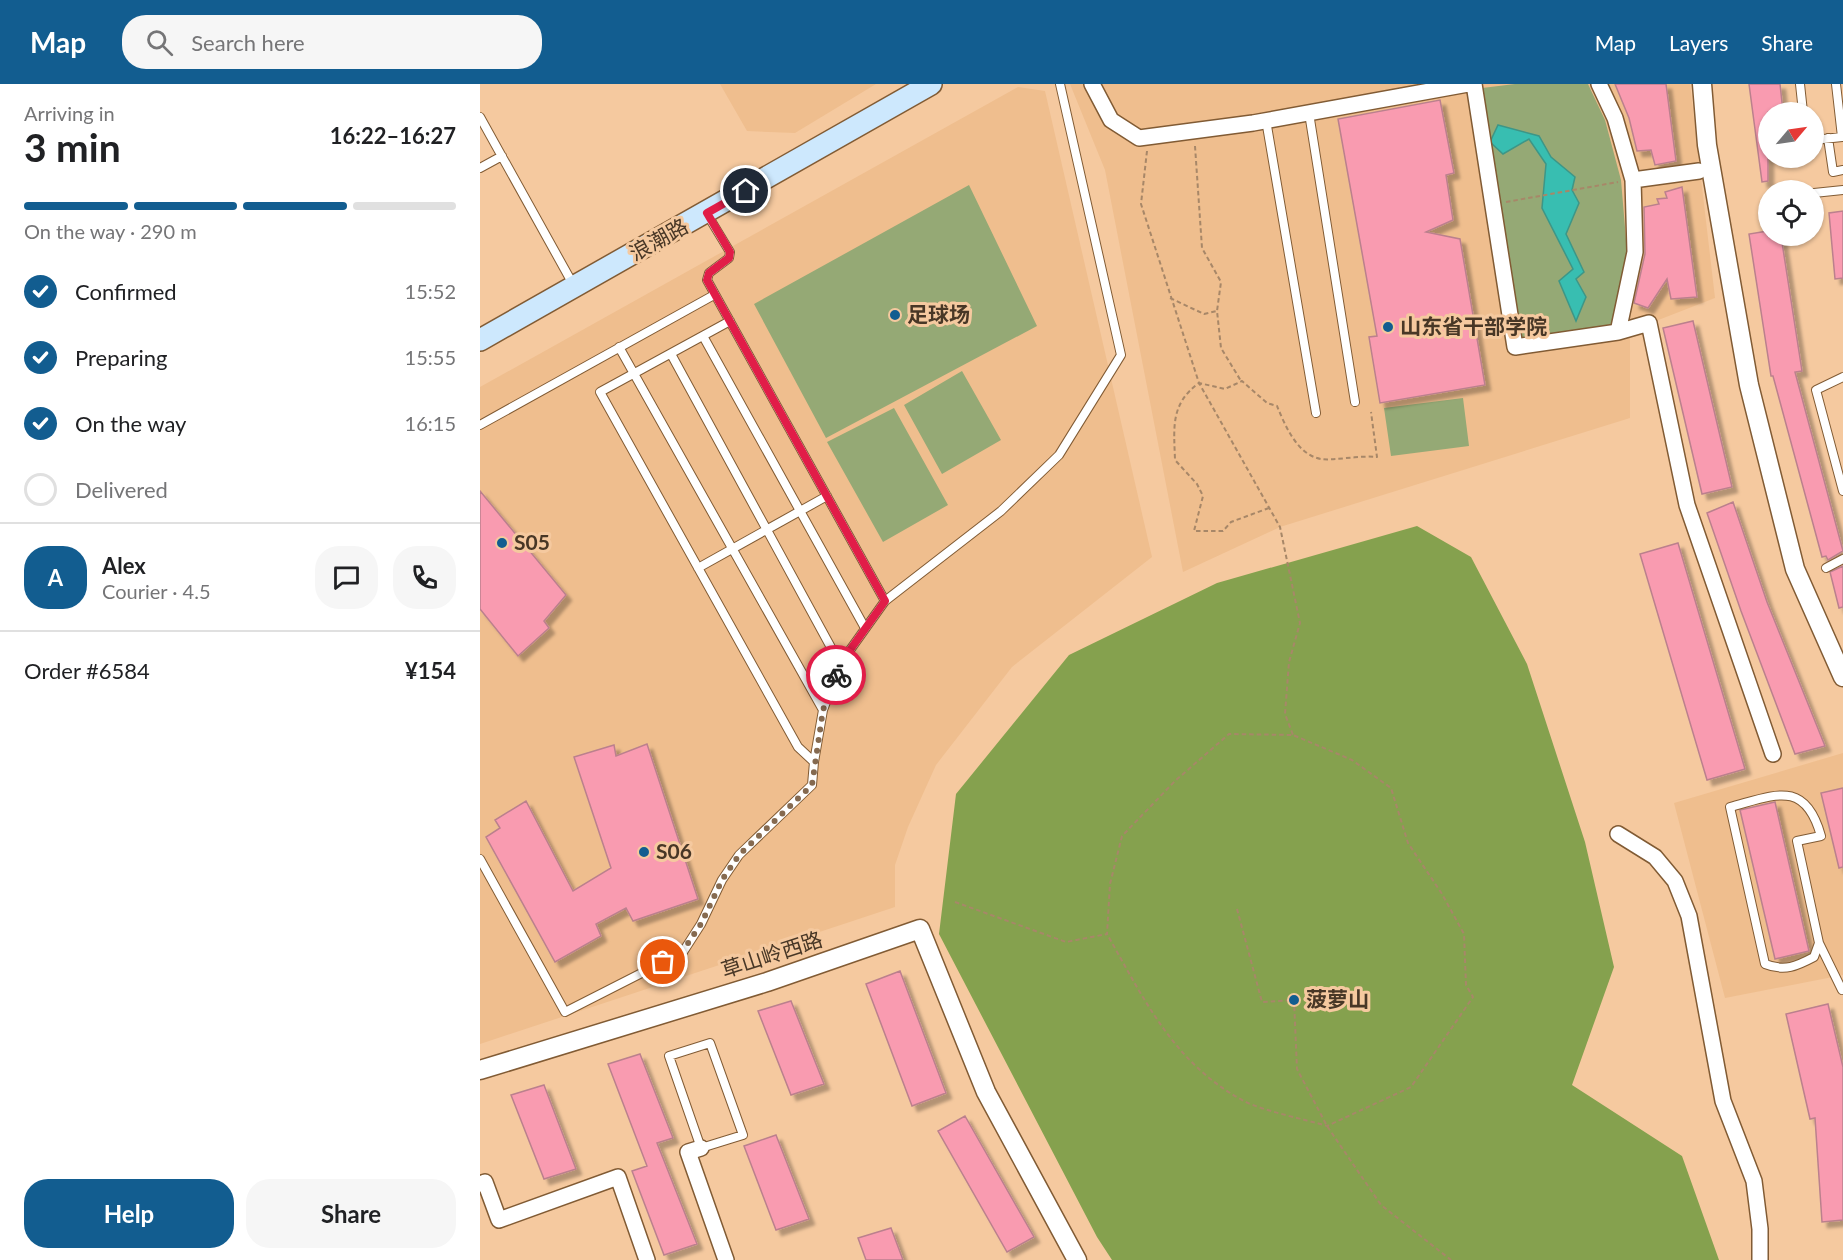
<!DOCTYPE html>
<html lang="en">
<head>
<meta charset="utf-8">
<style>
	body { margin:0; font-family:Lato,"Noto Sans SC",sans-serif; background:#f6f6f6; color:#202124; height:100vh; display:flex; flex-direction:column; font-size:22px; white-space:nowrap }
	* { box-sizing:border-box; margin:0 }
	p { font-size:20px; color:#757577 }
	.icon { flex:none; width:33px; height:33px; fill:none; stroke:currentColor; stroke-width:2; stroke-linecap:round; stroke-linejoin:round }
	.map { position:relative; flex:1; overflow:hidden }
	.drawer { display:flex; flex-direction:column; background:#fff; width:480px }
	.drawer>* { flex:none }
	.needle { width:39px; rotate:61deg }
	.tools { position:absolute; left:1278px; top:18px; display:grid; gap:12px }
	.tools a { display:grid; place-items:center; width:66px; height:66px; border-radius:50%; background:#fff; box-shadow:0 2px 4px #0004; font-size:30px }
	.pin { position:absolute; display:grid; place-items:center; width:51px; height:51px; color:#fff; margin:-26px; border:3px solid #fff; border-radius:50%; box-shadow:0 2px 6px #0007 }
	.courier { position:absolute; display:grid; place-items:center; width:60px; height:60px; margin:-30px; border:4px solid #e11d48; border-radius:50%; background:#fff; color:#222; box-shadow:0 2px 8px #0007 }
	.headline em { font-style:normal; font-weight:700 }
	.headline div { display:flex; flex-direction:column-reverse }
	.headline { display:flex; align-items:center; justify-content:space-between; height:102px; padding:0 24px }
	h1 { font-size:39px; font-weight:700; line-height:45px }
	.bar { display:grid; grid-template-columns:repeat(4,1fr); gap:9px 6px; align-content:center; height:72px; padding:0 24px }
	.bar i { height:8px; border-radius:4px; background:#e0e0e0 }
	.bar .current { background:#125d90 }
	.bar p { grid-column:span 4 }
	.line { display:flex; align-items:center; gap:15px; padding:0 24px; border-top:2px solid #e0e0e0 }
	.line div { flex:1 }
	.round { display:grid; place-items:center; flex:none; width:63px; height:63px; border-radius:24px; background:#f6f6f6 }
	ol { padding:0 24px; list-style:none }
	li { display:flex; align-items:center; gap:18px; height:66px }
	li p { margin-inline-start:auto }
	li .icon { padding:6px; border-radius:50%; background:#125d90; color:#fff; stroke-width:4 }
	li:last-child { color:#757577 }
	li i { width:33px; height:33px; border:3px solid #e0e0e0; border-radius:50% }
	.cta { display:flex; gap:12px; margin-top:auto; padding:12px 24px }
	.cta a { flex:1; height:69px; border-radius:24px; background:#125d90; color:#fff; font-size:24px; font-weight:700; line-height:69px; text-align:center }
	.cta a+a { background:#f6f6f6; color:#202124 }
	header { display:flex; align-items:center; gap:36px; box-sizing:border-box; height:84px; padding:0 30px; background:#125d90; color:#fff }
	header strong { font-size:28px }
	nav { display:flex; gap:33px; margin-inline-start:auto; font-size:21px }
	.search { width:420px; height:54px; background:#f6f6f6; display:flex; align-items:center; gap:15px; box-sizing:border-box; padding:0 21px; border-radius:24px; color:#757577; font-size:22px }
	main { display:flex; flex:1; min-height:0 }
	.map>svg:first-child { display:block }
	.built { fill:#efbe8e }
	.green { fill:#95a975 }
	.forest { fill:#85a14e }
	.water { fill:#38beb1; stroke:#3d9687; stroke-width:1.5 }
	.building { fill:#f99bb0; stroke:#bb808d; stroke-width:1.5; filter:url(#shadow) }
	.lines { fill:none; stroke-linecap:round; stroke-linejoin:round }
	.service-casing { stroke:#815b34; stroke-width:10 }
	.minor-casing { stroke:#815b34; stroke-width:18 }
	.tertiary-casing { stroke:#815b34; stroke-width:21 }
	.secondary-casing { stroke:#815b34; stroke-width:24 }
	.path { stroke:#a78768; stroke-width:2; stroke-dasharray:4.5 3; stroke-linecap:butt }
	.service { stroke:#fff; stroke-width:8 }
	.minor { stroke:#fff; stroke-width:15 }
	.tertiary { stroke:#fff; stroke-width:18 }
	.secondary { stroke:#cde8fd; stroke-width:21 }
	.done { stroke:#856a50; stroke-width:6; stroke-dasharray:0 10.8 }
	.route { stroke:#e11d48; stroke-width:8 }
	.poi-dot { fill:#125d90; stroke:#f5c99f; stroke-width:2 }
	.labels { text-anchor:middle; stroke-width:6; stroke-linejoin:round; paint-order:stroke }
	.street-label { font-size:21px; fill:#483726; stroke:#f5c99f }
	.poi-label { font-size:21px; font-weight:bold; fill:#483726; stroke:#f5c99f; text-anchor:start }
</style>
</head>
<body>
<header>
<strong>Map</strong>
<div class="search"><svg class="icon" aria-label="search" viewBox="0 0 24 24"><circle cx="10" cy="10" r="6"/><path d="M15 15l6 6"/></svg>Search here</div>
<nav><a>Map</a><a>Layers</a><a>Share</a></nav>
</header>
<main>
<section class="drawer">
<div class="headline"><div><h1>3 min</h1><p>Arriving in</p></div><em>16:22–16:27</em></div>
<div class="bar"><i class="current"></i><i class="current"></i><i class="current"></i><i></i><p>On the way · 290 m</p></div>
<ol>
<li><svg class="icon" aria-label="check" viewBox="0 0 24 24"><path d="M5 12l5 5 9-10"/></svg>Confirmed<p>15:52</p></li>
<li><svg class="icon" aria-label="check" viewBox="0 0 24 24"><path d="M5 12l5 5 9-10"/></svg>Preparing<p>15:55</p></li>
<li><svg class="icon" aria-label="check" viewBox="0 0 24 24"><path d="M5 12l5 5 9-10"/></svg>On the way<p>16:15</p></li>
<li><i></i>Delivered</li>
</ol>
<div class="line" style="height:108px"><b class="round" style="background:#125d90;color:#fff">A</b><div><b>Alex</b><p>Courier · 4.5</p></div><a class="round"><svg class="icon" aria-label="chat" viewBox="0 0 24 24"><path d="M4 5h16v11H9l-5 4z"/></svg></a><a class="round"><svg class="icon" aria-label="phone" viewBox="0 0 24 24"><path d="M5 4h4l2 5-3 2q2 4 5 5l2-3 5 2v4C11 20 4 13 5 4z"/></svg></a></div>
<div class="line" style="height:78px"><div>Order #6584</div><b>¥154</b></div>
<div class="cta"><a>Help</a><a>Share</a></div>
</section>
<div class="map">
<svg width="1363" height="1176" viewBox="0 0 1363 1176">
	<defs>
		<filter id="shadow"><feDropShadow dx="5.5" dy="5.5" stdDeviation="1.5" flood-color="#0004"/></filter>
	</defs>
	<rect width="100%" height="100%" fill="#f5c99f"/>
	<!-- built -->
	<path class="built" d="M240 0H396L315 49 267 47Z
		M590 0H1210L1235 214 1150 247V334L800 443 703 488 625 86Z
		M538 3 565 7 672 473 532 583 456 681 428 743 415 781V823L0 960V303Z
		M1363 669V891L1245 914 1194 719Z"/>
	<!-- green -->
	<path class="green" d="M1035 0H1108L1125 36 1141 96 1147 167 1132 241 1040 255 1002 4Z
		M489 101 557 242 346 354 274 220Z
		M482 287 521 356 462 390 424 321Z
		M983 314 989 362 911 372 904 324Z
		M414 324 468 421 403 458 347 358Z"/>
	<!-- forest -->
	<path class="forest" d="M937 442 991 473 1047 580 1105 758 1134 883 1092 1001 1202 1072 1239 1176H632L617 1153 459 850 476 710 589 571 737 499Z"/>
	<!-- water -->
	<path class="water" d="M1018 41 1059 52 1071 73 1095 93 1092 106 1099 119 1086 150 1104 188 1096 195 1106 213 1096 237 1079 197 1093 185 1062 124 1066 80 1049 55 1023 70 1010 58Z"/>
	<!-- building -->
	<path class="building" d="M1135 0H1186L1196 77 1175 81 1171 66 1157 67 1149 34Z
		M1269 0H1300L1303 28H1288V97L1282 98Z
		M960 16 974 89 966 91 973 136 946 148 980 155 1005 301 900 319 889 253 897 252 858 35Z
		M1202 103 1217 213 1191 215 1187 195 1168 224 1154 219 1165 170 1164 123 1179 120 1177 115 1187 114 1185 108Z
		M1363 127V194L1355 195 1349 129Z
		M1288 147V152H1301L1322 287 1315 288 1363 467 1348 476 1346 472 1342 473 1293 292H1291L1269 150Z
		M1213 237 1252 403 1222 410 1183 244Z
		M0 407 86 511 64 537 69 544 38 572 0 525Z
		M1253 418 1287 518 1345 662 1315 670 1261 527 1227 429Z
		M1198 459 1265 685 1227 696 1160 470Z
		M1363 482V523L1359 524 1350 488Z
		M167 660 218 815 153 837 146 824 116 840 121 852 75 878 6 753 20 744 15 736 46 717 93 807 131 784 94 673 134 661 136 672Z
		M1363 704V783L1359 784 1341 709Z
		M1295 718 1329 867 1295 875 1260 726Z
		M420 887 466 1009 432 1022 386 900Z
		M311 917 344 1000 311 1011 278 927Z
		M1348 920 1363 983V1136L1342 1138 1335 1034 1330 1035 1306 930Z
		M160 970 193 1054 177 1059 217 1160 184 1171 152 1087 167 1082 128 980Z
		M64 1001 96 1085 64 1095 31 1011Z
		M485 1032 554 1153 527 1168 458 1047Z
		M296 1051 329 1135 296 1146 264 1062Z
		M411 1144 423 1176H386L378 1154Z"/>
	<g class="lines">
		<!-- service casing -->
		<g class="service-casing">
			<path id="service" d="M1320 0 1323 28
				M829 29 875 318
				M0 33 94 202
				M786 36 836 329
				M1348 54 1353 88 1363 86
				M1334 56 1362 53 1356 0
				M0 84 22 72
				M1334 109 1363 106
				M227 130 250 168 249 174 229 189 227 196 405 517
				M223 252 385 544
				M139 263 343 626
				M191 270 360 580
				M0 341 234 211
				M1363 407 1336 306 1363 293
				M218 484 347 412
				M1346 484 1363 475
				M334 678 343 626 360 580 405 517 521 427 579 371 641 271 580 0
				M0 775 85 928 203 868 221 840 242 796 259 771 332 701 334 678 318 663 120 308 250 237
				M1339 859 1334 873C1317 882 1305 888 1285 880L1250 723C1295 711 1325 695 1341 752L1317 757 1339 859 1362 906
				M230 959 263 1051 221 1064 189 972Z"/>
		</g>
		<!-- minor casing -->
		<g class="minor-casing">
			<path id="minor" d="M612 0 631 36 659 54 773 39 988 0
				M994 0 1035 263 1138 248 1155 168 1153 96 1219 87
				M1119 0 1135 34 1153 96
				M1138 248 1169 239 1207 421 1293 670
				M1138 750 1175 773 1195 797 1209 832 1243 1017 1274 1097 1280 1145V1176
				M221 1064 208 1068 246 1176
				M0 1100 5 1098 19 1136 138 1093 167 1176"/>
		</g>
		<!-- tertiary casing -->
		<g class="tertiary-casing">
			<path id="tertiary" d="M1222 0 1227 61 1269 301 1315 485 1363 593
				M0 986 287 898 440 845 506 1008 597 1176"/>
		</g>
		<!-- secondary casing -->
		<g class="secondary-casing">
			<path id="secondary" d="M0 256 451 0"/>
		</g>
		<!-- path -->
		<path class="path" d="M715 62 722 164 741 198 737 227 741 264 761 297
			M667 67 661 120 719 299 800 443 820 539 809 578 805 630 813 651
			M1026 118 1138 98
			M690 214 724 230 737 227
			M789 424 751 438 743 447H714L723 412 717 400 695 376C694 344 690 320 719 299L745 305 762 297 787 319 797 322C805 341 817 371 841 375 854 377 879 371 897 373L891 328
			M475 818 586 858 627 850 630 800 642 752 695 697 749 650 813 651 872 676 911 704 928 759 962 810 984 850 986 901 993 913 931 1003 847 1042C824 1035 783 1027 764 1017 694 980 664 915 627 850
			M757 825 782 918 814 916 817 985 847 1042 901 1121 971 1176"/>
		<!-- service -->
		<use href="#service" class="service"/>
		<!-- minor -->
		<use href="#minor" class="minor"/>
		<!-- tertiary -->
		<use href="#tertiary" class="tertiary"/>
		<!-- secondary -->
		<use href="#secondary" class="secondary"/>
	</g>
	<g class="lines">
		<!-- done -->
		<path class="done" d="M183 878 202 868 221 840 242 796 259 771 332 701 343 626 356 591"/>
		<!-- route -->
		<path class="route" d="M266 107 227 129 250 168 249 174 229 189 227 196 405 517 360 580 356 591"/>
	</g>
	<!-- markers -->
	<g class="poi-dot">
		<circle cx="415" cy="231" r="6"/>
		<circle cx="908" cy="243" r="6"/>
		<circle cx="22" cy="459" r="6"/>
		<circle cx="164" cy="768" r="6"/>
		<circle cx="814" cy="916" r="6"/>
	</g>
	<g class="labels">
		<!-- street labels -->
		<g class="street-label">
			<text transform="translate(179 156) rotate(-29)" y="7">浪潮路</text>
			<text transform="translate(292 871) rotate(-18)" y="7">草山岭西路</text>
		</g>
		<!-- poi labels -->
		<g class="poi-label">
			<text x="427" y="238">足球场</text>
			<text x="920" y="250">山东省干部学院</text>
			<text x="34" y="466">S05</text>
			<text x="176" y="775">S06</text>
			<text x="826" y="923">菠萝山</text>
		</g>
	</g>
</svg>
<div class="tools">
<a><svg class="needle" viewBox="-14 -14 28 28"><path d="M0-13l5 13h-10z" fill="#e53935"/><path d="M0 13l5-13h-10z" fill="#757577"/></svg></a>
<a><svg class="icon" aria-label="locate" viewBox="0 0 24 24"><circle cx="12" cy="12" r="6"/><path d="M12 2v4M12 18v4M2 12h4M18 12h4"/></svg></a>
</div>
<div class="pin" style="left:183px;top:878px;background:#ea580c"><svg class="icon" aria-label="bag" viewBox="0 0 24 24"><path d="M5 8h14l-1 12H6zM9 8a3 3 0 0 1 6 0"/></svg></div>
<div class="pin" style="left:266px;top:107px;background:#1f2937"><svg class="icon" aria-label="home" viewBox="0 0 24 24"><path d="M3 11l9-7 9 7M6 9v11h12V9"/></svg></div>
<div class="courier" style="left:356px;top:591px"><svg class="icon" aria-label="bike" viewBox="0 0 24 24"><circle cx="6" cy="16" r="4"/><circle cx="18" cy="16" r="4"/><path d="M6 16l4-8h5l3 8M10 8l3 8H6M13 5h3"/></svg></div>
</div>
</main>
</body>
</html>
